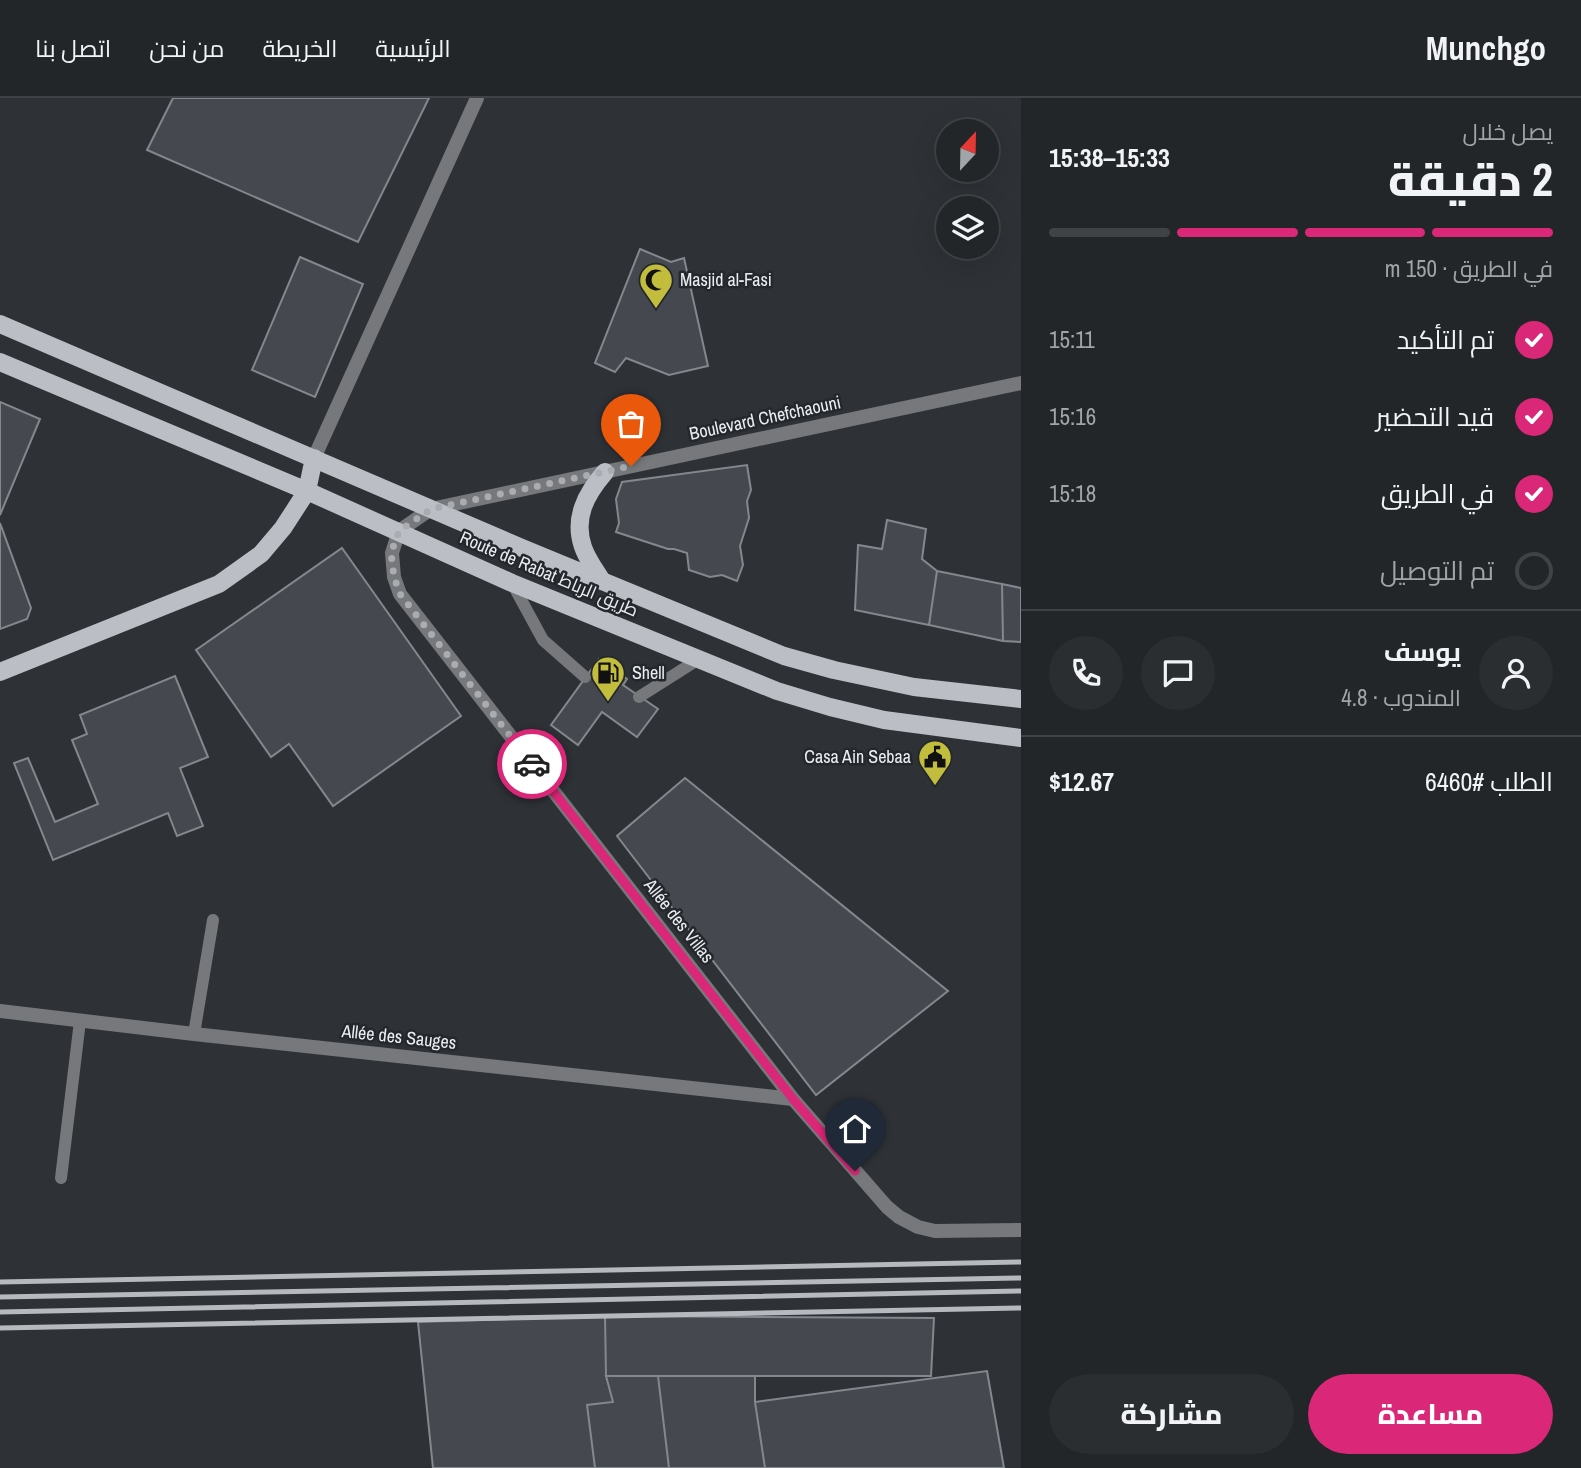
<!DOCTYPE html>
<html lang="ar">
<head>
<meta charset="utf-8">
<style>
	body { margin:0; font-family:"Archivo Narrow",Cairo,sans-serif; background:#2a2e31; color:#f1f3f6; direction:rtl; height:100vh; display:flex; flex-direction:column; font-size:26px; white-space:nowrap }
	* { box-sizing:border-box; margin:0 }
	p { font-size:23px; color:#a2a5a8 }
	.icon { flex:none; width:38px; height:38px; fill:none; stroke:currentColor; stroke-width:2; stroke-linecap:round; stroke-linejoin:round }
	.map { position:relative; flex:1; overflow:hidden; direction:ltr }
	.side { display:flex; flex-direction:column; background:#222629; width:560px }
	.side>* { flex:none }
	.needle { width:46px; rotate:22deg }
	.controls { position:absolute; left:936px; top:21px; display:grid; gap:14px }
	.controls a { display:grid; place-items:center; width:63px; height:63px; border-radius:50%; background:#222629; box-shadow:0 7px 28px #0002,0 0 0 2px #3f4346; font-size:35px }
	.pin { position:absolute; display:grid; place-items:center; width:60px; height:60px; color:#fff; margin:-72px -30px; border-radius:50% 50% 50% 0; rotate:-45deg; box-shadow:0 0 7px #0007 }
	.pin .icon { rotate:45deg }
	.courier { position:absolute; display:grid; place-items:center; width:70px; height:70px; margin:-35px; border:5px solid #db2777; border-radius:50%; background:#fff; color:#222; box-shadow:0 2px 9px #0007 }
	.summary em { font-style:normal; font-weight:800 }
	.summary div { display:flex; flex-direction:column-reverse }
	.summary { display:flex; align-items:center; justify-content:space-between; height:119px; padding:0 28px }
	h1 { font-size:46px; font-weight:800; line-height:52px }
	.bar { display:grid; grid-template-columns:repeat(4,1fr); gap:10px 7px; align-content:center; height:84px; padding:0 28px }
	.bar i { height:9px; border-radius:5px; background:#3f4346 }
	.bar .active { background:#db2777 }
	.bar p { grid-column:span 4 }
	.line { display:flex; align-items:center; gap:18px; padding:0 28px; border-top:2px solid #3f4346 }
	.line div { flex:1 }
	.round { display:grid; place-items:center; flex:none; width:74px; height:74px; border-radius:37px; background:#2a2e31 }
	ol { padding:0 28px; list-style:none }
	li { display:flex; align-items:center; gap:21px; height:77px }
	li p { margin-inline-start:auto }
	li .icon { padding:7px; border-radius:50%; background:#db2777; color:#fff; stroke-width:4 }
	li:last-child { color:#a2a5a8 }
	li i { width:38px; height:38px; border:4px solid #3f4346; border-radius:50% }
	.button { display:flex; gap:14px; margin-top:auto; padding:14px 28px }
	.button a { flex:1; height:80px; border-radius:42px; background:#db2777; color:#fff; font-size:28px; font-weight:800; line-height:80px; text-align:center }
	.button a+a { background:#2a2e31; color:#f1f3f6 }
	header { display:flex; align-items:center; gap:42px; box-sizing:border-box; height:98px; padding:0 35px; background:#222629; border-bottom:2px solid #3f4346 }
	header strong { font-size:33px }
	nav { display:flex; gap:38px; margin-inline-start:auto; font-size:24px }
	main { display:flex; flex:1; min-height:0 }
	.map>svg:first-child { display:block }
	.building { fill:#45494f; stroke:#83888e; stroke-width:2 }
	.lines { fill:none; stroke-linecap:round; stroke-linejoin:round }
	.service { stroke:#76787b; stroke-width:12 }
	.minor { stroke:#76787b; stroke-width:14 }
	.tertiary { stroke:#76787b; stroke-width:14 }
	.primary { stroke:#bbbfc5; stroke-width:18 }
	.rail { stroke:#b6b9bd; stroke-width:5 }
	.done { stroke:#a9acb0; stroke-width:7; stroke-dasharray:0 12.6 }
	.route { stroke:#db2777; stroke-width:9 }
	.labels { text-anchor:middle; stroke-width:5; stroke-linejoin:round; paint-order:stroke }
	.poi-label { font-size:18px; fill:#ebeef1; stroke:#24282d; text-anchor:start }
	.street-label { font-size:18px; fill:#ebeef1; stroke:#24282d }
</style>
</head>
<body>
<header>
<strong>Munchgo</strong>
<nav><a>الرئيسية</a><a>الخريطة</a><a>من نحن</a><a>اتصل بنا</a></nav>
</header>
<main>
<section class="side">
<div class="summary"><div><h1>2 دقيقة</h1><p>يصل خلال</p></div><em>15:33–15:38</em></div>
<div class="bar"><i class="active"></i><i class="active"></i><i class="active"></i><i></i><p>في الطريق · 150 m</p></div>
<ol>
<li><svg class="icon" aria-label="check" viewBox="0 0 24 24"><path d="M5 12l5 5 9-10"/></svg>تم التأكيد<p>15:11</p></li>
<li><svg class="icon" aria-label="check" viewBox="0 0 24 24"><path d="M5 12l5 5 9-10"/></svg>قيد التحضير<p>15:16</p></li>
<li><svg class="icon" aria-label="check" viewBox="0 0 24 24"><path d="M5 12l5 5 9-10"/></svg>في الطريق<p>15:18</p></li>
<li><i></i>تم التوصيل</li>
</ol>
<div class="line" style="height:126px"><a class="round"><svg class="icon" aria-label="person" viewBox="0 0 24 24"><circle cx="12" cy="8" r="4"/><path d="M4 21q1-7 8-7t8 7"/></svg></a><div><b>يوسف</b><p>المندوب · 4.8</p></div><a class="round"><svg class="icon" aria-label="chat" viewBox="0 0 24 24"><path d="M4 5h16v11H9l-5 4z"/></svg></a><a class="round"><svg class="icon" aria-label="phone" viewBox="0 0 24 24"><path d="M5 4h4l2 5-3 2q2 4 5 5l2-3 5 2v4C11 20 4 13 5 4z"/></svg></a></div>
<div class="line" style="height:91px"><div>الطلب #6460</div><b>$12.67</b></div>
<div class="button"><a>مساعدة</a><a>مشاركة</a></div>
</section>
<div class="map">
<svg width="1021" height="1370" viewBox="0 0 1021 1370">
	<rect width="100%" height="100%" fill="#2e3237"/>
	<!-- building -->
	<path class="building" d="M173 0H429L358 144 147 52Z
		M640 151 671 164 684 160 708 268 669 277 626 260 615 274 595 265Z
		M300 159 363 186 315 299 252 272Z
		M0 304 40 321 0 417Z
		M747 367 751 392 747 403 749 420 740 448 743 467 737 483 722 477 710 479 689 472 687 455 674 451H668L616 434 619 425 616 401 622 384Z
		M887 422 926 431 922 461 937 473 929 527 855 512 858 447 882 451Z
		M0 425 31 510 27 521 0 531Z
		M342 450 461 618 333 708 289 646 271 659 196 552Z
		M937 473 1002 486 1003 543 929 527Z
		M1002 486 1021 490V544L1003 543Z
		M599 561 627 581 623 587 658 611 637 639 602 614 578 647 551 627Z
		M175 578 208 659 180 670 203 728 177 738 168 715 53 762 14 665 28 660 55 724 98 706 72 642 87 636 80 617Z
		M685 680 948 893 816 997 617 738Z
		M605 1218 934 1220 931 1278H606Z
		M605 1218 606 1278 613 1304 587 1307 595 1370H433L418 1224Z
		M987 1273 1004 1370H765L755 1304Z
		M606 1278H658L669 1370H595L587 1307 613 1304Z
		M658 1278H755V1304L765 1370H669Z"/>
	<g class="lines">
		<!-- service -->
		<path class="service" d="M512 485 543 542 585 579
			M639 599 699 561
			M194 936 213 822
			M61 1080 80 923"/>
		<!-- minor -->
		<path class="minor" d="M314 360 477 0
			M399 433 392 455 394 479 400 496 793 1001 887 1109 899 1119 918 1129 935 1133 1021 1132
			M0 913 194 936 793 1001"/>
		<!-- tertiary -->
		<path class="tertiary" d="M399 433 431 411 1021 285"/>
		<!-- primary -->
		<path class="primary" d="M0 226 522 450 784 558 834 572 914 589 1021 601
			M0 264 307 393 512 485 777 593 830 609 884 622 1021 640
			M602 483C596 473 587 461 583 449 573 420 586 396 605 374
			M0 574 219 486 261 456 283 430 307 393 314 360"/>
		<!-- rail -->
		<path class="rail" d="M0 1184 1021 1164
			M0 1199 1021 1180
			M0 1214 1021 1193
			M0 1230 1021 1210"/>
	</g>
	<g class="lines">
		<!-- done -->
		<path class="done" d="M532 666 400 496 394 479 391 455 399 433 431 411 631 368"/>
		<!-- route -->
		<path class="route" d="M532 666 793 1001 855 1073"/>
	</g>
	<!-- icons -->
	<defs>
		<g id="mosque-pin" transform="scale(1.75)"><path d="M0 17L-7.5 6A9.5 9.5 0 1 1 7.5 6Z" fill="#c3bd3e" stroke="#24282d"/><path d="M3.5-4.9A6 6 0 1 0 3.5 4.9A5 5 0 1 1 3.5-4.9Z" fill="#111"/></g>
		<g id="fuel-pin" transform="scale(1.75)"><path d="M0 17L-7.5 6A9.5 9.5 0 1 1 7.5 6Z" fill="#c3bd3e" stroke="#24282d"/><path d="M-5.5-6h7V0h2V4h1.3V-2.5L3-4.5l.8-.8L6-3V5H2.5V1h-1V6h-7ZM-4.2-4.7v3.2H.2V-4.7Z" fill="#111"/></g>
		<g id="civic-pin" transform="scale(1.75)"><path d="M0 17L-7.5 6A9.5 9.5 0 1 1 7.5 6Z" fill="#c3bd3e" stroke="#24282d"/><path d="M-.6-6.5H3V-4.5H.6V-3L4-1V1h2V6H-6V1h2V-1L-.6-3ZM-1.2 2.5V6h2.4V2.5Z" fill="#111"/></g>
	</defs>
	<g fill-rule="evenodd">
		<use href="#mosque-pin" x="656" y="182"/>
		<use href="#fuel-pin" x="608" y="575"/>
		<use href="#civic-pin" x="935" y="659"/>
	</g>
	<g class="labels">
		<!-- poi labels -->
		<g class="poi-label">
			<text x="680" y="188">Masjid al-Fasi</text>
			<text x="632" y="581">Shell</text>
			<text x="911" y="665" text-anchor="end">Casa Ain Sebaa</text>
		</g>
		<!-- street labels -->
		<g class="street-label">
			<text transform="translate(765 320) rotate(-12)" y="6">Boulevard Chefchaouni</text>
			<text transform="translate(549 476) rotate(23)" y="6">Route de Rabat طريق الرباط</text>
			<text transform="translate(679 823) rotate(52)" y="6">Allée des Villas</text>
			<text transform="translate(399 939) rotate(6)" y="6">Allée des Sauges</text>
		</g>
	</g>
</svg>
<div class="controls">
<a><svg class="needle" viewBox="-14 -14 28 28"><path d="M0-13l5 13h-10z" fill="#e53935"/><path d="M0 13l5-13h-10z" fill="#a2a5a8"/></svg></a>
<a><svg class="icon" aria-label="layers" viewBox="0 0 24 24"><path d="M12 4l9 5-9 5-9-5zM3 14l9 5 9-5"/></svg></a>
</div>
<div class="pin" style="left:631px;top:368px;background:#ea580c"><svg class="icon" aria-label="bag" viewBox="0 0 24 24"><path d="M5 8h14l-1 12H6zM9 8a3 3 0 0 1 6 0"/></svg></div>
<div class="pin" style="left:855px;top:1073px;background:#1f2937"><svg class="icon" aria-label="home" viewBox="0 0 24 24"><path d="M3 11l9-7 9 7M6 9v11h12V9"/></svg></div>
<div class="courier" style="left:532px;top:666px"><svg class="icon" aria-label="car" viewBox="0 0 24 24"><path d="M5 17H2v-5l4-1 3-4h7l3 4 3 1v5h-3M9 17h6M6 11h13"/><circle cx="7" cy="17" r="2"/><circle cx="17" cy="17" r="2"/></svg></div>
</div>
</main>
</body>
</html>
